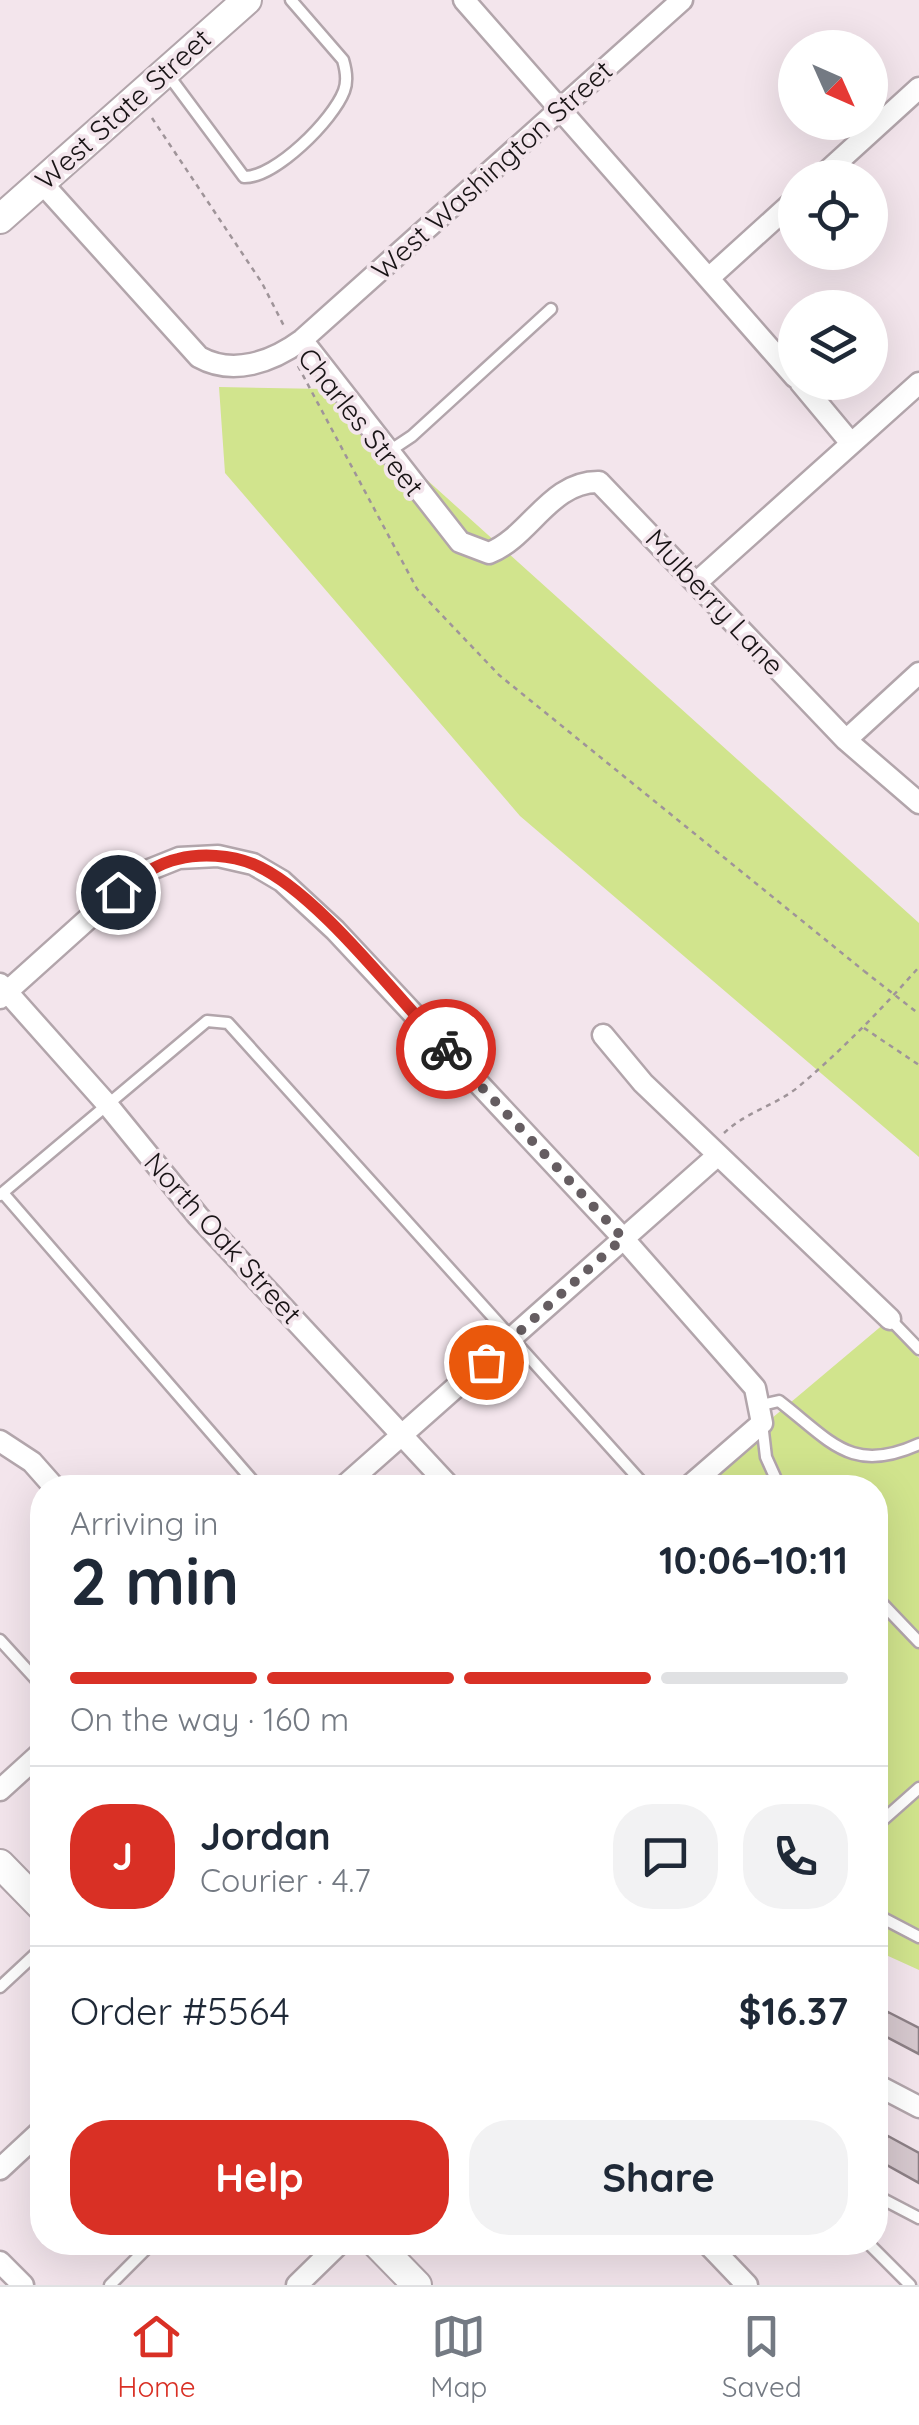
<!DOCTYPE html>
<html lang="en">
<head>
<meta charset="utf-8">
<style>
	body { margin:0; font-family:Quicksand,sans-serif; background:#f2f2f3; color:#1f2937; height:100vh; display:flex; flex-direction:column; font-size:38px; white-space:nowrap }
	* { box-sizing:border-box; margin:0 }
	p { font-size:32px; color:#747a83 }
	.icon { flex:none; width:55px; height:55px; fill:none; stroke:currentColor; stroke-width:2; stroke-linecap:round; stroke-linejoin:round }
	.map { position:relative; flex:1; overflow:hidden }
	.drawer { position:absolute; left:30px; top:1475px; width:858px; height:780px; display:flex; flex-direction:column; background:#fff; border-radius:40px; box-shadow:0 10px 40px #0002 }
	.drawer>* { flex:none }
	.needle { width:65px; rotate:135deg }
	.tools { position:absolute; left:778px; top:30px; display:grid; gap:20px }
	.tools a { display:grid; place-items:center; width:110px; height:110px; border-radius:50%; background:#fff; box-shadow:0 10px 40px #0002; font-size:50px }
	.pin { position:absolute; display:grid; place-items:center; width:85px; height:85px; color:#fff; margin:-42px; border:5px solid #fff; border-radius:50%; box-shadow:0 2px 10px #0007 }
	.courier { position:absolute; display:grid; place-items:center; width:100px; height:100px; margin:-50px; border:8px solid #d93025; border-radius:50%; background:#fff; color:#222; box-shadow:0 2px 12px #0007 }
	.head em { font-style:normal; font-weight:700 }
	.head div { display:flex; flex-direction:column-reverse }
	.head { display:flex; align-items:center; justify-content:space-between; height:170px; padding:0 40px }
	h1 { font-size:65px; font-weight:700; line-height:75px }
	.bar { display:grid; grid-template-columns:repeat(4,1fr); gap:15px 10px; align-content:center; height:120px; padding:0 40px }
	.bar i { height:12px; border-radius:8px; background:#e0e1e3 }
	.bar .on { background:#d93025 }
	.bar p { grid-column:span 4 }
	.line { display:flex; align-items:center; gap:25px; padding:0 40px; border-top:2px solid #e0e1e3 }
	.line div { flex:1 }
	.round { display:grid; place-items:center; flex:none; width:105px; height:105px; border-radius:40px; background:#f2f2f3 }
	.cta { display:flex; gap:20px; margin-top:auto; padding:20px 40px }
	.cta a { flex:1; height:115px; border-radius:40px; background:#d93025; color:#fff; font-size:40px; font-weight:700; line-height:115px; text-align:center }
	.cta a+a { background:#f2f2f3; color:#1f2937 }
	.menu { display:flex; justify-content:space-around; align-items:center; height:140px; border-top:2px solid #e0e1e3; background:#fff; font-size:28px; color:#747a83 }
	.menu a { display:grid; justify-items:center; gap:5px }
	.menu .on { color:#d93025 }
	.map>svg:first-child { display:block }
	.green { fill:#d1e48d }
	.building { fill:#d6c8ce; stroke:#8d8086; stroke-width:2.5 }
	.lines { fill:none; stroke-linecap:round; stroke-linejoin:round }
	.service-casing { stroke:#b2a5ab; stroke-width:15 }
	.minor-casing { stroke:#b2a5ab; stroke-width:25 }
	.secondary-casing { stroke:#b2a5ab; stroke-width:32 }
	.path { stroke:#9f9499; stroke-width:2.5; stroke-dasharray:5 5; stroke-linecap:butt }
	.service { stroke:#fff; stroke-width:10 }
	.minor { stroke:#fff; stroke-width:20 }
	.secondary { stroke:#fff; stroke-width:28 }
	.path-bridge { stroke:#9f9499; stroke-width:2.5; stroke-dasharray:5 5; stroke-linecap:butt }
	.done { stroke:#655d61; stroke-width:10; stroke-dasharray:0 18 }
	.route { stroke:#d93025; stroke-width:12 }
	.labels { text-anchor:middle; stroke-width:8; stroke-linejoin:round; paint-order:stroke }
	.street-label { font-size:28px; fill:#191416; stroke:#f3e5ec }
</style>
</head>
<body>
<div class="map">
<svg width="919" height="2285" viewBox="0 0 919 2285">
	<rect width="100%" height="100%" fill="#f3e5ec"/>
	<!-- green -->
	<path class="green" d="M219 387 326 389 919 923V1157L520 816 225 473Z
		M885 1323 919 1358V1970L875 1950V1488H689Z"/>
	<!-- building -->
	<path class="building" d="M888 2012 919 2028V2054L877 2032Z
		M888 2136 919 2153V2183L876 2159Z"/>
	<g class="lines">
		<!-- service casing -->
		<g class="service-casing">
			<path id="service" d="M166 72 244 177C275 178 333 120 344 91 348 81 346 70 343 60L291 0
				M388 452 412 436 551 309
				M3 1193 259 1488
				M0 1195 207 1021 228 1023 647 1488
				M890 1319 919 1349
				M762 1405 779 1401C831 1441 851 1475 919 1444
				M762 1423 766 1457 780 1488
				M875 1596 919 1642
				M0 1640 42 1686
				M875 1827 919 1788
				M875 1914 919 1937
				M0 1987 42 1948
				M875 2195 919 2218
				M867 2242 910 2285
				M110 2285 153 2242"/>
		</g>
		<!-- minor casing -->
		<g class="minor-casing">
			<path id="minor" d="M464 0 795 377
				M820 178 919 88
				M41 182 199 357C233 376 272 362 302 340L682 0
				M710 277 795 200
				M302 340 460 542 489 553C530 537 550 481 599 482L846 740 919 803
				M800 382 850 442
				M696 583 919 383
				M846 740 919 673
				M0 984 106 1103 198 1216 451 1488
				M0 998 118 892 149 870 179 858 218 856 253 864 282 881 335 930 623 1238 755 1388 762 1423 687 1488
				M603 1035 643 1083 890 1319
				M0 1441 32 1462 55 1488
				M342 1488 718 1155
				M0 1790 42 1752
				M875 2084 919 2107
				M0 2169 42 2130
				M706 2242 747 2285
				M0 2262 23 2285
				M297 2285 341 2242"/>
		</g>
		<!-- secondary casing -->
		<g class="secondary-casing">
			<path id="secondary" d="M0 219 247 0
				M0 1864 42 1907
				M375 2242 417 2285"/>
		</g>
		<!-- path -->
		<path class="path" d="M152 118 262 283 284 326
			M298 366 417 589 499 675 864 971
			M864 1028 919 1065
			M724 1133C746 1112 774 1106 797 1088 841 1051 881 1010 919 967"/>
		<!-- service -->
		<use href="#service" class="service"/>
		<!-- minor -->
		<use href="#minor" class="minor"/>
		<!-- secondary -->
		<use href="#secondary" class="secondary"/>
		<!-- path-bridge -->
		<path class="path-bridge" d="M864 971 919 1014"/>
	</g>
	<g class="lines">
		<!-- done -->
		<path class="done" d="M446 1049 623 1238 486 1362"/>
		<!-- route -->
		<path class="route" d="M118 892C137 879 155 864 178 859 201 853 231 855 253 864 315 889 398 999 446 1049"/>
	</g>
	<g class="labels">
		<!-- street labels -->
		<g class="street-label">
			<text transform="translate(123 109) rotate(-42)" y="10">West State Street</text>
			<text transform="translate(492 170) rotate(-42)" y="10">West Washington Street</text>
			<text transform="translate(361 422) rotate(51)" y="10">Charles Street</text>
			<text transform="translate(715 602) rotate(47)" y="10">Mulberry Lane</text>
			<text transform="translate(223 1238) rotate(48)" y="10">North Oak Street</text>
		</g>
	</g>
</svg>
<div class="tools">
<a><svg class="needle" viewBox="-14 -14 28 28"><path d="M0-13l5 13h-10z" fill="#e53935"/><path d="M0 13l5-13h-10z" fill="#747a83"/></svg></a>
<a><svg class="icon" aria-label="locate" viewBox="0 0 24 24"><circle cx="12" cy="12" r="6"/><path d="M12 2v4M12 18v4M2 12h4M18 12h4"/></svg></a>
<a><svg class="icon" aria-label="layers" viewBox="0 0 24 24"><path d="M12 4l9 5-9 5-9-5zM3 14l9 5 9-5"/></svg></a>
</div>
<div class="pin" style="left:486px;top:1362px;background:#ea580c"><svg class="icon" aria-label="bag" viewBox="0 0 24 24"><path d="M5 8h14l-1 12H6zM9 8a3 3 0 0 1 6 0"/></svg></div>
<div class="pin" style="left:118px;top:892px;background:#1f2937"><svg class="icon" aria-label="home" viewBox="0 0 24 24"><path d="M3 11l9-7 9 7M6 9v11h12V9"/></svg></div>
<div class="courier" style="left:446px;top:1049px"><svg class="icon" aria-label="bike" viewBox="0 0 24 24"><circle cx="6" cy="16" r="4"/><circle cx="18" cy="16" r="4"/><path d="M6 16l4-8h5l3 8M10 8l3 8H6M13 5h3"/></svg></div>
<section class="drawer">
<div class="head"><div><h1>2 min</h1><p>Arriving in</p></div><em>10:06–10:11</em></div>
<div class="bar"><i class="on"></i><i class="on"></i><i class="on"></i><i></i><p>On the way · 160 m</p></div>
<div class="line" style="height:180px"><b class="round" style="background:#d93025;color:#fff">J</b><div><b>Jordan</b><p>Courier · 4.7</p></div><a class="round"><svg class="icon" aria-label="chat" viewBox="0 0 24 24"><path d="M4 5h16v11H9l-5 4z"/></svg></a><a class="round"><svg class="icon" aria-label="phone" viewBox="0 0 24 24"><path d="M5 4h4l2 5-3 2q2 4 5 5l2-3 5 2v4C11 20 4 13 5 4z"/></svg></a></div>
<div class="line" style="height:130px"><div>Order #5564</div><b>$16.37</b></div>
<div class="cta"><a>Help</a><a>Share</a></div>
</section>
</div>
<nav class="menu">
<a class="on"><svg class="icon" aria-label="home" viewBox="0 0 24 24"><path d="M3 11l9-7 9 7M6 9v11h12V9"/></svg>Home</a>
<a><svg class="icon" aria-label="map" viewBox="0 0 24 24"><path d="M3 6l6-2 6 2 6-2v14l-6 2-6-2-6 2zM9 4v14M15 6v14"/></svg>Map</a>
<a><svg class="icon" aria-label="saved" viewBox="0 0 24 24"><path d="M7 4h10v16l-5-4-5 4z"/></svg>Saved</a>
</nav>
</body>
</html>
